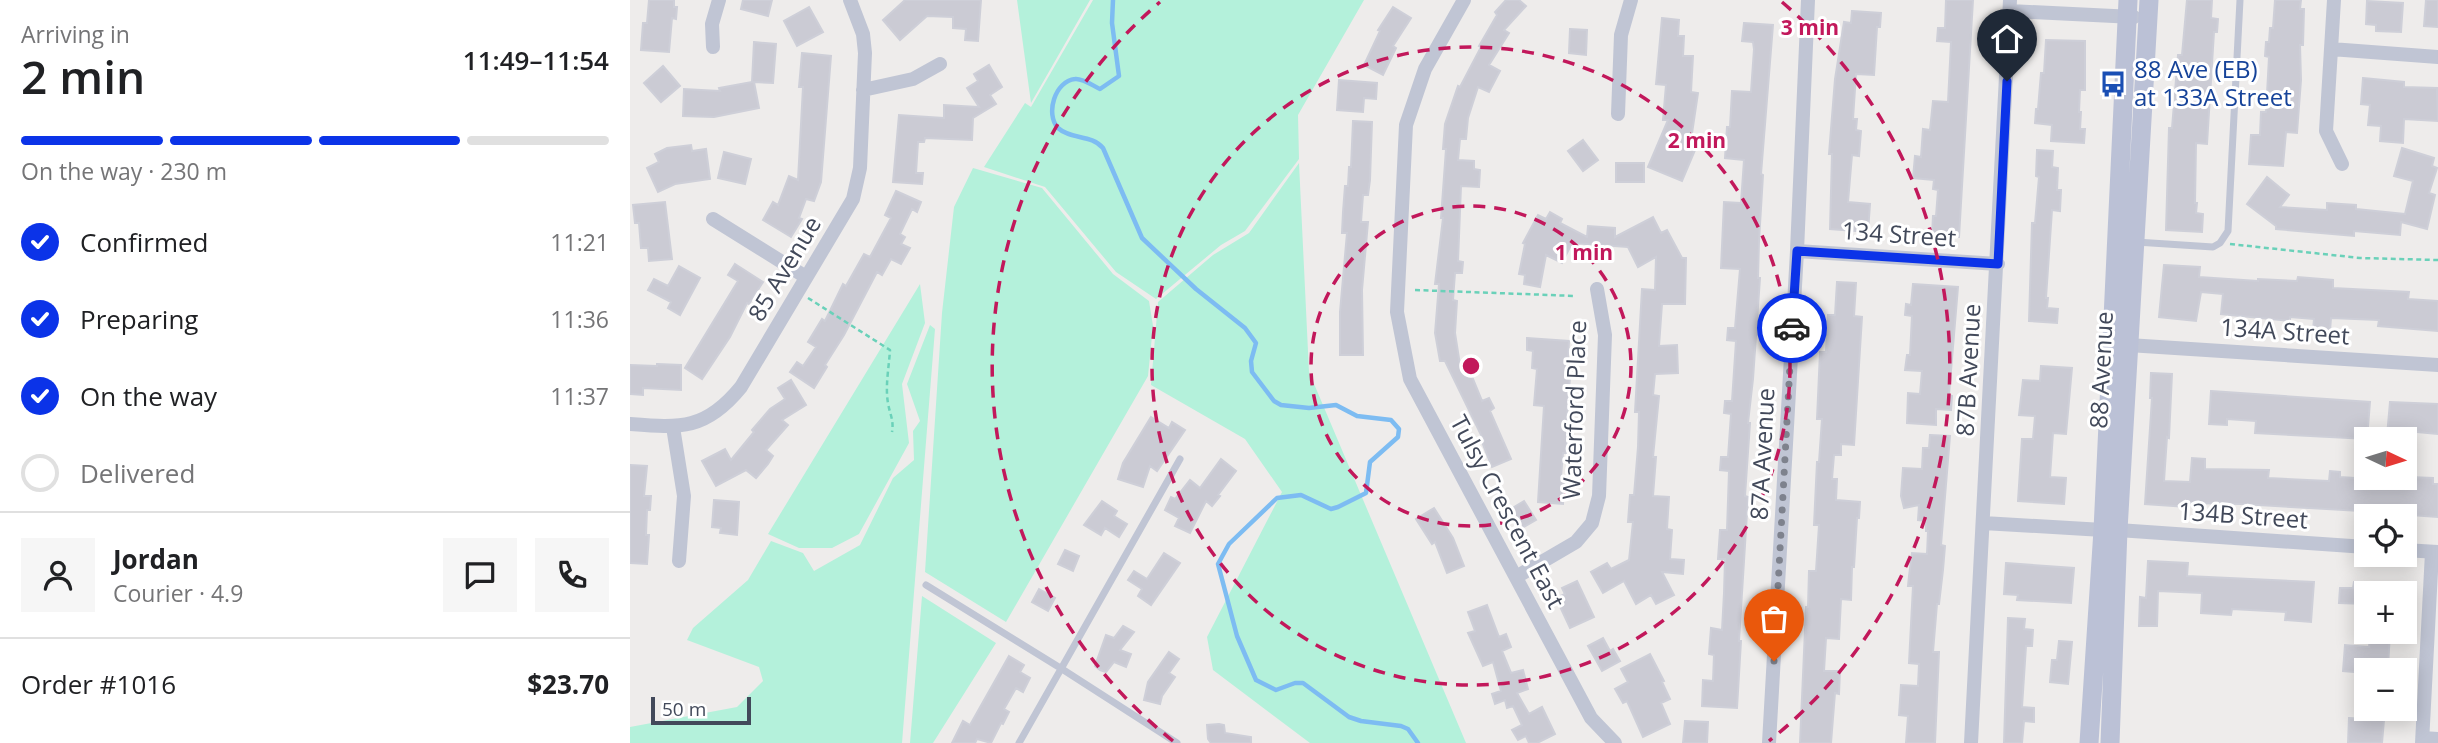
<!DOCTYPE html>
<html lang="en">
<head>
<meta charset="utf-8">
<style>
	body { margin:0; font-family:"Open Sans",sans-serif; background:#f6f6f6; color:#202124; height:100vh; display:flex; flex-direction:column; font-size:26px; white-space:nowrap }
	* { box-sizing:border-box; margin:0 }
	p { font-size:23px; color:#757577 }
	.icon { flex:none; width:38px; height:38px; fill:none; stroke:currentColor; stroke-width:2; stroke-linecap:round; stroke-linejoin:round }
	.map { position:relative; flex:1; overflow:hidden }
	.side { display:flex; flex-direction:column; background:#fff; width:630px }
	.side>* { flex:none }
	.needle { width:46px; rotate:94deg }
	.controls { position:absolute; left:1724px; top:427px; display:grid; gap:14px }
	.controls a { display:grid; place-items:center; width:63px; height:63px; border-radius:0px; background:#fff; box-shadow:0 4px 18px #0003; font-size:35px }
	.scale { position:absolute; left:21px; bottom:18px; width:100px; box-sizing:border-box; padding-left:7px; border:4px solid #42495a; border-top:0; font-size:19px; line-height:24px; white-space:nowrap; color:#42495a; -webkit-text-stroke:5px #fff; paint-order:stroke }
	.pin { position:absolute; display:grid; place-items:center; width:60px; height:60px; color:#fff; margin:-72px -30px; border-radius:50% 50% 50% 0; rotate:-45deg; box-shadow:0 0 7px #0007 }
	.pin .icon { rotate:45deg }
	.courier { position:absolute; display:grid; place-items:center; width:70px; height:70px; margin:-35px; border:5px solid #0b33e8; border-radius:50%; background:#fff; color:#222; box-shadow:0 2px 9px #0007 }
	.head em { font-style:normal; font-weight:600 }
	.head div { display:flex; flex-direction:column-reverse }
	.head { display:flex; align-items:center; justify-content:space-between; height:119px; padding:0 21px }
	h1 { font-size:46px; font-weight:600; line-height:52px }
	.bar { display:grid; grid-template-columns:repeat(4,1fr); gap:10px 7px; align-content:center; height:84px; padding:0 21px }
	.bar i { height:9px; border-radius:5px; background:#e0e0e0 }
	.bar .selected { background:#0b33e8 }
	.bar p { grid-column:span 4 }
	.line { display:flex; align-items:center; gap:18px; padding:0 21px; border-top:2px solid #e0e0e0 }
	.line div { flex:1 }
	.round { display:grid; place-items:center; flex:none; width:74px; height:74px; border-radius:0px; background:#f6f6f6 }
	ol { padding:0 21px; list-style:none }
	li { display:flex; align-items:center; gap:21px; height:77px }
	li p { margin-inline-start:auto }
	li .icon { padding:7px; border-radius:50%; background:#0b33e8; color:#fff; stroke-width:4 }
	li:last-child { color:#757577 }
	li i { width:38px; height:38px; border:4px solid #e0e0e0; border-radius:50% }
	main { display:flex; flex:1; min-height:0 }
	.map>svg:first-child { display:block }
	.green { fill:#b4f1db }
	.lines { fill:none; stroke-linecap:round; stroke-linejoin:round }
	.stream { stroke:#7dbcf2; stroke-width:4.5 }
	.building { fill:#cbcbd4; stroke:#cecfd8; stroke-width:2 }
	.path { stroke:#6ad1b9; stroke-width:2.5; stroke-dasharray:5 3.5; stroke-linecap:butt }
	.service { stroke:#c0c5d4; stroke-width:7 }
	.minor { stroke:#c0c5d4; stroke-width:14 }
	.secondary { stroke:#bbc1d6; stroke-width:19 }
	.done { stroke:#7e828d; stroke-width:7; stroke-dasharray:0 12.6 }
	.route { stroke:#0b33e8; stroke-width:9 }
	.ring { fill:none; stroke:#c2185b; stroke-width:3.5; stroke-dasharray:12 9 }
	.labels { text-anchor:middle; stroke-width:6; stroke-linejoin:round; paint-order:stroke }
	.transit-label { font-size:24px; fill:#164399; stroke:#fff; text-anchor:start }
	.street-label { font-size:24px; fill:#42495a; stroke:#fff }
	.centre { fill:#c2185b; stroke:#fff; stroke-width:3.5 }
	.ring-label { font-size:21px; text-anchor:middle; font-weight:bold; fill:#c2185b; stroke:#fff; stroke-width:6; stroke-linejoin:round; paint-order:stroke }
</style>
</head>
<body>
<main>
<section class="side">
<div class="head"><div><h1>2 min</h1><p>Arriving in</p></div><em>11:49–11:54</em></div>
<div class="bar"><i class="selected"></i><i class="selected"></i><i class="selected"></i><i></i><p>On the way · 230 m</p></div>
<ol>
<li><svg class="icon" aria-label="check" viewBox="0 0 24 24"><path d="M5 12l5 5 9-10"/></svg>Confirmed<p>11:21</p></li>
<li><svg class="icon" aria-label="check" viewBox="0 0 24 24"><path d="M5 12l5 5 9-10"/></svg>Preparing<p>11:36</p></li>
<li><svg class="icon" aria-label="check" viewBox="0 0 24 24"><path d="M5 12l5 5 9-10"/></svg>On the way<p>11:37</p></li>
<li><i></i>Delivered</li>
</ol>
<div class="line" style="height:126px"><a class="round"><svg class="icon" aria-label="person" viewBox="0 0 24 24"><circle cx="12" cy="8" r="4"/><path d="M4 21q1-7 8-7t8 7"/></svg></a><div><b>Jordan</b><p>Courier · 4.9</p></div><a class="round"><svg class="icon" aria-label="chat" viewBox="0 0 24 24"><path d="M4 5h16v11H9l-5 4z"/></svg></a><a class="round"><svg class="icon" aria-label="phone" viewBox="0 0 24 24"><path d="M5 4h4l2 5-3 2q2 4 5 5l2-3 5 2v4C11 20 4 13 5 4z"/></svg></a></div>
<div class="line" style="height:91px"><div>Order #1016</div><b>$23.70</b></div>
</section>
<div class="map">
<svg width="1808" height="743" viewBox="0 0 1808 743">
	<rect width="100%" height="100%" fill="#eeeceb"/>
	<!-- green -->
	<path class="green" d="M387 0H460L401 103Z
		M463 0H734L668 115 669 159 615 231 591 245 526 299 486 272 415 187 354 167 395 103 401 107Z
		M669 163 679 372 836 743H680L583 670 577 637 652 492 615 439 521 385 528 302 583 255 619 233Z
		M343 168 412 188 483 274 519 301 523 326 518 376 376 622 295 572 312 313 324 207Z
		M290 284 295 323 272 384 279 443 229 534 202 548H169L138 534Z
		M300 325 305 329 272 743H0V727L107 707 133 681 129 667 57 640 63 628 118 580 141 541 173 553 184 571 230 545 263 478 284 460 283 431 290 421 277 384Z
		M292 596 366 643 303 743H280Z"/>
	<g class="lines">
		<!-- stream -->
		<path class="stream" d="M483 0 482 23 489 76 470 89C463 86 453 78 445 79 425 81 415 114 428 128 441 140 461 134 473 148L512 238 566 289 615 328 626 343 621 361 622 372 644 401 651 405 679 408 706 405 727 416 761 420 769 429 768 437 740 462 736 493 708 507 701 509 671 495 647 498 599 544 588 564 607 636 626 680 646 690 665 683H673L719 717 731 721 771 726 778 729 788 743"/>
	</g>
	<!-- building -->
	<path class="building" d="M19 0H44V7H47L46 19 42 18 39 52 11 50 13 23H17Z
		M113 0H142L138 16 111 9Z
		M275 0H351L348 41 335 40 336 29 323 28V17L297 16 270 40 253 20Z
		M876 0H889L896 6 874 30 879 33 859 65 870 71 859 92 848 87 838 118 836 139H830L828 160 844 161V169L850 170 849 187 831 186 828 261 833 262 832 273H825L823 300 827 301 825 333 830 365 836 362 852 401 859 398 864 408 860 411 881 459 862 467 852 442 854 441 815 361H810L805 333 809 284H805L813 218H811L816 149H813L815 124 828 86 830 87 851 47 849 46 867 15 865 12Z
		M1316 0H1343L1329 237 1302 235 1303 216H1306L1308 190 1303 189 1304 180 1283 178 1285 156 1291 157 1293 129 1300 130 1303 101 1318 102 1321 42 1307 41 1308 28H1315Z
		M1557 0H1582L1581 18 1588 19 1587 32H1584L1577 144 1566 143 1565 203H1567L1566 213 1573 214 1572 232 1536 230 1539 128H1542L1548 55H1552Z
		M1645 0H1671L1670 9H1674L1673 45H1670L1671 80 1667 133 1656 132 1653 166 1619 164 1621 135H1630L1631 112H1636L1639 57 1635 56 1636 42H1639L1640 28H1643Z
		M1796 0H1808V27L1794 26Z
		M1737 1 1773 3 1771 32 1746 31V25L1736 24Z
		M179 7 193 32 167 46 154 21Z
		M763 7 781 18 763 46 766 48 753 75 734 65 750 31 748 30Z
		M1222 11 1251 13 1250 27H1247L1244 75 1226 74 1223 119H1227L1226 130 1231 131 1229 156 1222 155 1218 202 1240 204 1238 232 1200 229 1202 154H1199L1205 79 1214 22 1221 23Z
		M1032 18 1049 20 1048 36H1054L1053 56H1063L1061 92 1068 93 1061 140 1068 143 1052 181 1018 167 1038 120H1033L1036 85 1026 84Z
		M1114 23 1143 25 1131 174 1133 175 1129 241 1128 278H1130L1123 379 1118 423H1120L1115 496 1118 497 1109 641H1111L1107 708 1072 706 1073 680 1083 681 1084 655 1079 654 1081 628 1092 630 1094 593 1095 559H1088L1090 530H1097L1099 471 1090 470 1091 457H1098L1101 414 1094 413 1095 401H1102L1106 341 1097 340 1098 328H1105L1110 269 1091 268 1094 202 1111 203 1114 160 1095 158 1097 127H1100L1102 91 1121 92 1124 49 1123 42 1112 41Z
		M940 29 957 30 956 55 939 53Z
		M1416 40 1455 41V90H1450L1449 112H1451L1450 129H1455L1454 143 1421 141 1422 125 1405 123 1406 109H1408L1411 73H1414Z
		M124 42 146 44 143 83 124 82 129 108 84 117 53 116 54 89 90 91 89 88 122 82Z
		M172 53 201 56 191 182 184 201 176 199 169 218 172 219 161 237 133 220 143 202 148 205 159 176 168 180 173 87H169Z
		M359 65 372 87 360 95 366 104 343 118 342 140 295 138 294 142H288L286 173H293L292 184 263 182 269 115 314 118V105L349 107 337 88 348 81 344 74Z
		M33 66 50 86 31 102 14 83Z
		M1733 78 1774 82V87L1807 88 1808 121 1774 119 1773 143 1750 141 1751 126 1738 125 1740 105 1731 104Z
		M709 80 747 83 746 99 734 98 733 112 707 110Z
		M723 121 742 122 740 180 738 195H733L731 222H738L732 290 733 355H710V312L717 233H712L713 212 715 186H718L719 167H721Z
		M953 140 968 160 953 171 938 151Z
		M61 145 62 151 76 149 80 179 45 184 28 192 17 168 29 162 25 154 37 148Z
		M1772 148 1804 158 1802 166 1807 168 1799 193 1805 195 1797 229 1771 222 1770 235 1724 231V236L1646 229V226L1617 204 1637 177 1659 195 1650 207 1697 210V203L1726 205V209L1775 214 1783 181 1764 176Z
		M1407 150 1423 151 1422 167 1428 168 1427 190H1431L1430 211 1422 210 1416 298H1418L1417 308 1428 309 1427 323 1399 321 1402 223H1405L1409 177 1406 176Z
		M94 152 121 159 115 184 88 178Z
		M986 163H1014V182H986Z
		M266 191 291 202 287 212 282 209 270 234 275 237 271 244 280 248 271 264 261 259 252 275 247 272 214 335 195 365 197 367 184 388 160 372 167 362 173 366 186 347 178 342 192 319 195 321 213 284 216 286 234 254 240 257 261 218 255 215Z
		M35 202 42 259 19 261 18 248H11L9 223H5L3 205Z
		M920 212 932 219 930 223 957 237 958 226 985 228V237L1023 217 1031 233 1037 230 1052 258H1056L1055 304H1032L1029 346 1047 345 1048 373 1025 374 1023 395 1029 396 1023 457H1026L1023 496 1039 497 1037 529 1042 530 1040 559 1054 560 1053 574 1032 572 1044 595 1026 604 1021 595 1006 604 994 581 973 593 961 572 977 563 981 569 999 560 1003 522H998L1000 495H1004L1008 447 1009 412H1005L1012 289 1025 290 1026 257 1008 267 998 247 942 243 932 263 916 255 910 287 894 284 895 275 889 274 895 244 893 243 908 215 916 219Z
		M105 264 133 282 119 304 117 303 100 337 72 379 55 368 108 281 98 275Z
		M1534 265 1570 267 1569 277 1628 281V279L1667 281 1668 277 1703 280V288L1779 292 1778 299 1808 301V331L1748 326 1749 320 1701 318 1700 331 1683 330 1684 319 1660 317V321L1591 314 1593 294 1571 292 1566 321 1529 317Z
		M49 266 70 278 50 315 38 308 41 302 18 290 24 279 38 286Z
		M1207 282 1226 283 1224 316 1232 317 1224 445 1211 444V455H1204L1202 479H1207L1206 500 1230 502 1229 518H1227L1224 567H1222L1221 600 1211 599 1209 639 1196 638 1194 671H1210L1209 694 1205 693 1201 743H1170L1176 607H1178L1179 571H1186L1189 525H1184L1187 462H1189L1192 419H1187L1190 352H1196L1198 315H1205Z
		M1283 284 1328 287 1319 395 1322 396 1321 410 1306 409V425L1277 423 1278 393 1290 394 1292 371 1275 370 1277 355H1280L1282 316 1275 315 1276 304 1281 305Z
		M897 338 939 341 937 377H940L937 417H939L936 453H933L931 477 934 478 933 504 908 502 914 406 904 405 907 369 902 368 903 351 897 350Z
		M27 364 51 365V390L13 388V395L0 394V365L27 366Z
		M1411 366 1442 368 1436 434 1423 433 1420 477 1436 478 1434 504 1388 501 1392 439H1403L1405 416 1389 415 1393 380 1410 381Z
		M1521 373 1542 374 1539 438 1537 437 1534 481 1560 482 1562 458 1575 459V469L1639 470 1638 478 1699 481 1700 471 1710 472V477L1741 479 1779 477 1803 478V484H1808V517L1767 514V516H1755L1756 508 1731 506 1730 511 1611 504 1557 503V507L1515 504 1522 398H1520Z
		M161 380 176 405 152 420 158 425 136 450 143 456 138 464 126 478 116 470 86 486 72 461 95 449 101 460 124 432 122 430 140 409 155 399 148 388Z
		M1581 391 1740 402 1737 439 1625 433 1626 421 1597 419V425L1579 424Z
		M1760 402 1808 404V434L1776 431 1775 438 1757 436Z
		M521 417 539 428 542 422 555 430 527 471 520 466 513 487 488 479 493 463Z
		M1300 435 1320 436 1311 545 1315 546 1313 570 1309 604H1307L1303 652H1309L1305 743H1276L1278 716 1269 715 1271 685 1288 686 1289 664 1279 663 1283 586H1278L1279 576 1282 553 1297 554 1298 531H1296V521L1288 520 1289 505 1274 508 1271 496 1273 468 1292 469 1293 448H1299Z
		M591 459 606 471 588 495 590 496 582 506 576 501 560 533 545 526 549 518 535 510 541 497 545 499 560 480 570 488Z
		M0 465 17 466 14 496H21L20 510H17L16 535H19L17 564 0 563Z
		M84 500 109 502 107 535 90 533 91 528 82 527Z
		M472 501 487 511 484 516 497 524 489 537 475 528 471 535 454 525Z
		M894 501 906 520 890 529 879 510Z
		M804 508 823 538 834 566 817 573 805 542 802 544 786 519Z
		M435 550 449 556 443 571 428 564Z
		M534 553 550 563 521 605 508 596 512 589 498 580 504 571 517 579Z
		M1518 561 1558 563 1557 576 1684 582 1681 622 1655 620 1656 612 1602 609 1601 615 1571 613 1572 593 1528 591 1527 626H1509L1510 597 1516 598Z
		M1376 563 1444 568 1441 603 1387 600 1388 595 1374 594Z
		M947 581 964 617 940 628 926 598 935 594 932 588Z
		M1724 582 1767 583V593H1736V604L1709 603 1710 588H1723Z
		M409 589 425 598 418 611 402 602Z
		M857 605 869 637 876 634 881 647 872 651 881 673 893 670 898 689 887 693 899 714 912 707 925 734 907 743H899L896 736 888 740 882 730 892 725 883 706 877 708 875 700 865 704 862 694 871 691 863 662 853 666 838 633 845 631 838 612Z
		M1378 618 1395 619 1394 629 1403 630 1402 646H1396L1392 707 1404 708V722L1394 721 1392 743H1374Z
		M493 626 504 632 490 650 501 654 496 667 484 662 476 672 470 670 465 666 476 635 484 638Z
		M1741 632H1760L1758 667 1750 666 1749 670H1736V673L1713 671 1715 645 1739 647Z
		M973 638 980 651 983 649 990 661 972 671 958 646Z
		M1429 641 1442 642 1438 684 1420 682 1422 660H1427Z
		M539 652 549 659 539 673 545 677 532 696 530 704 514 700 518 682Z
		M1020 654 1034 681 1032 682 1040 699 1031 703 1040 724 1013 737 997 701 993 703 985 689 998 682 991 669Z
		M379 656 394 665 390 672 400 678 393 692 386 688 374 709 379 712 373 724 371 723 361 743 347 739 345 743H322L333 721 340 725Z
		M1719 718 1754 720 1752 743H1718Z
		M1055 721 1078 722 1077 743H1053Z
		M589 724 594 725 595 733 621 737V743H581L578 739 577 725Z"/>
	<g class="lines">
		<!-- path -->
		<path class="path" d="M1600 244 1730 258 1808 260
			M785 290 946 296
			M178 298 260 350C259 367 255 386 258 403 260 415 264 420 262 432"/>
		<!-- service -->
		<path class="service" d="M1506 242 1583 247 1590 243 1598 231 1610 0
			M296 585 432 669 547 743
			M389 743 550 459"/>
		<!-- minor -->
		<path class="minor" d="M834 0 795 69 776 125 767 312 780 379 961 718 985 743
			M1704 0 1696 131 1712 164
			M1380 11 1504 17
			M83 47 82 24 89 0
			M1701 49 1808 57
			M233 90 283 79 310 64
			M988 114 991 35 1001 0
			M83 219 176 277
			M1167 251 1368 264
			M1498 345 1808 365
			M0 424C51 428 76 430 111 387L223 199 230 168 235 53 233 34 220 0
			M43 427 54 496 49 561
			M1353 523 1473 530
			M1488 530 1736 547
			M1774 550 1808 552
			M886 577 946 542 962 523 969 496 975 335 967 289
			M1793 738 1808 739
			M1139 743 1167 251 1178 0
			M1341 743 1380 0
			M1792 743 1802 552"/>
		<!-- secondary -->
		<path class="secondary" d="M1459 743 1473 530 1498 0
			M1480 743 1488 530 1519 0"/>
	</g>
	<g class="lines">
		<!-- done -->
		<path class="done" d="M1144 661 1162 328"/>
		<!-- route -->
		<path class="route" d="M1162 328 1167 251 1368 264 1377 81"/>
	</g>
	<!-- distance rings -->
	<g class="ring">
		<circle cx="841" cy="366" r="160"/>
		<circle cx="841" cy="366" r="319"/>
		<path d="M543 741A479 479 0 0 1 530 2M1152 2A479 479 0 0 1 1139 741"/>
	</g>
	<!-- icons -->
	<defs>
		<g id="bus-bare" transform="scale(2.1)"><path d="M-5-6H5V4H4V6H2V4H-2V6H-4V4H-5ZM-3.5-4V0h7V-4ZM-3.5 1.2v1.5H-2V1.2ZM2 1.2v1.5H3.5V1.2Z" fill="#1a4fb4" stroke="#fff" stroke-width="2.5" paint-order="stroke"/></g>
	</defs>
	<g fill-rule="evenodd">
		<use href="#bus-bare" x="1483" y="84"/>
	</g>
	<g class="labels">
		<!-- transit labels -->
		<g class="transit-label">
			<text x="1504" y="78">88 Ave (EB)<tspan x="1504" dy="28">at 133A Street</tspan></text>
		</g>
		<!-- street labels -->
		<g class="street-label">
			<text transform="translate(1269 235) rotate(4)" y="8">134 Street</text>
			<text transform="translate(155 269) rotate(-59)" y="8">85 Avenue</text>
			<text transform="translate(1655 332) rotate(4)" y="8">134A Street</text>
			<text transform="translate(1339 370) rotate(-87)" y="8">87B Avenue</text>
			<text transform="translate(1472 370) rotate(-87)" y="8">88 Avenue</text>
			<text transform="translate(945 410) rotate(-88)" y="8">Waterford Place</text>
			<text transform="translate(1133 454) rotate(-87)" y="8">87A Avenue</text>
			<text transform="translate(877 512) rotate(62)" y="8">Tulsy Crescent East</text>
			<text transform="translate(1613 516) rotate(4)" y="8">134B Street</text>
		</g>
	</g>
	<circle cx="841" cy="366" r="10" class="centre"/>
	<g class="ring-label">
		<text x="1180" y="35">3 min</text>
		<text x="1067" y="148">2 min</text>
		<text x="954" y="260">1 min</text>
	</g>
</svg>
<div class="controls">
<a><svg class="needle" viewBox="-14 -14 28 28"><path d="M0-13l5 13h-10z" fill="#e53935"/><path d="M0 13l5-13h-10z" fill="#757577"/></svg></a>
<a><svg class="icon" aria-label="locate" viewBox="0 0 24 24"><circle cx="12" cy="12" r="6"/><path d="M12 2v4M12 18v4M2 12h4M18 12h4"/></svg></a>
<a>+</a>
<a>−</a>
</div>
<div class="scale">50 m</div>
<div class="pin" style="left:1144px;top:661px;background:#ea580c"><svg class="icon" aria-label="bag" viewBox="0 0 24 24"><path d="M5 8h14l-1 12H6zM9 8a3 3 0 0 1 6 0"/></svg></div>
<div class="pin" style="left:1377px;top:81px;background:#1f2937"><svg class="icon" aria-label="home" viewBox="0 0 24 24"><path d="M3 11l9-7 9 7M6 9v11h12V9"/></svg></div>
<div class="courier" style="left:1162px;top:328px"><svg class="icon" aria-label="car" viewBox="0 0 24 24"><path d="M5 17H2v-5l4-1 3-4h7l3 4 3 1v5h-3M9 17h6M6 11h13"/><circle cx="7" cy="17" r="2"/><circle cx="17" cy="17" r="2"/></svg></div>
</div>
</main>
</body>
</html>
